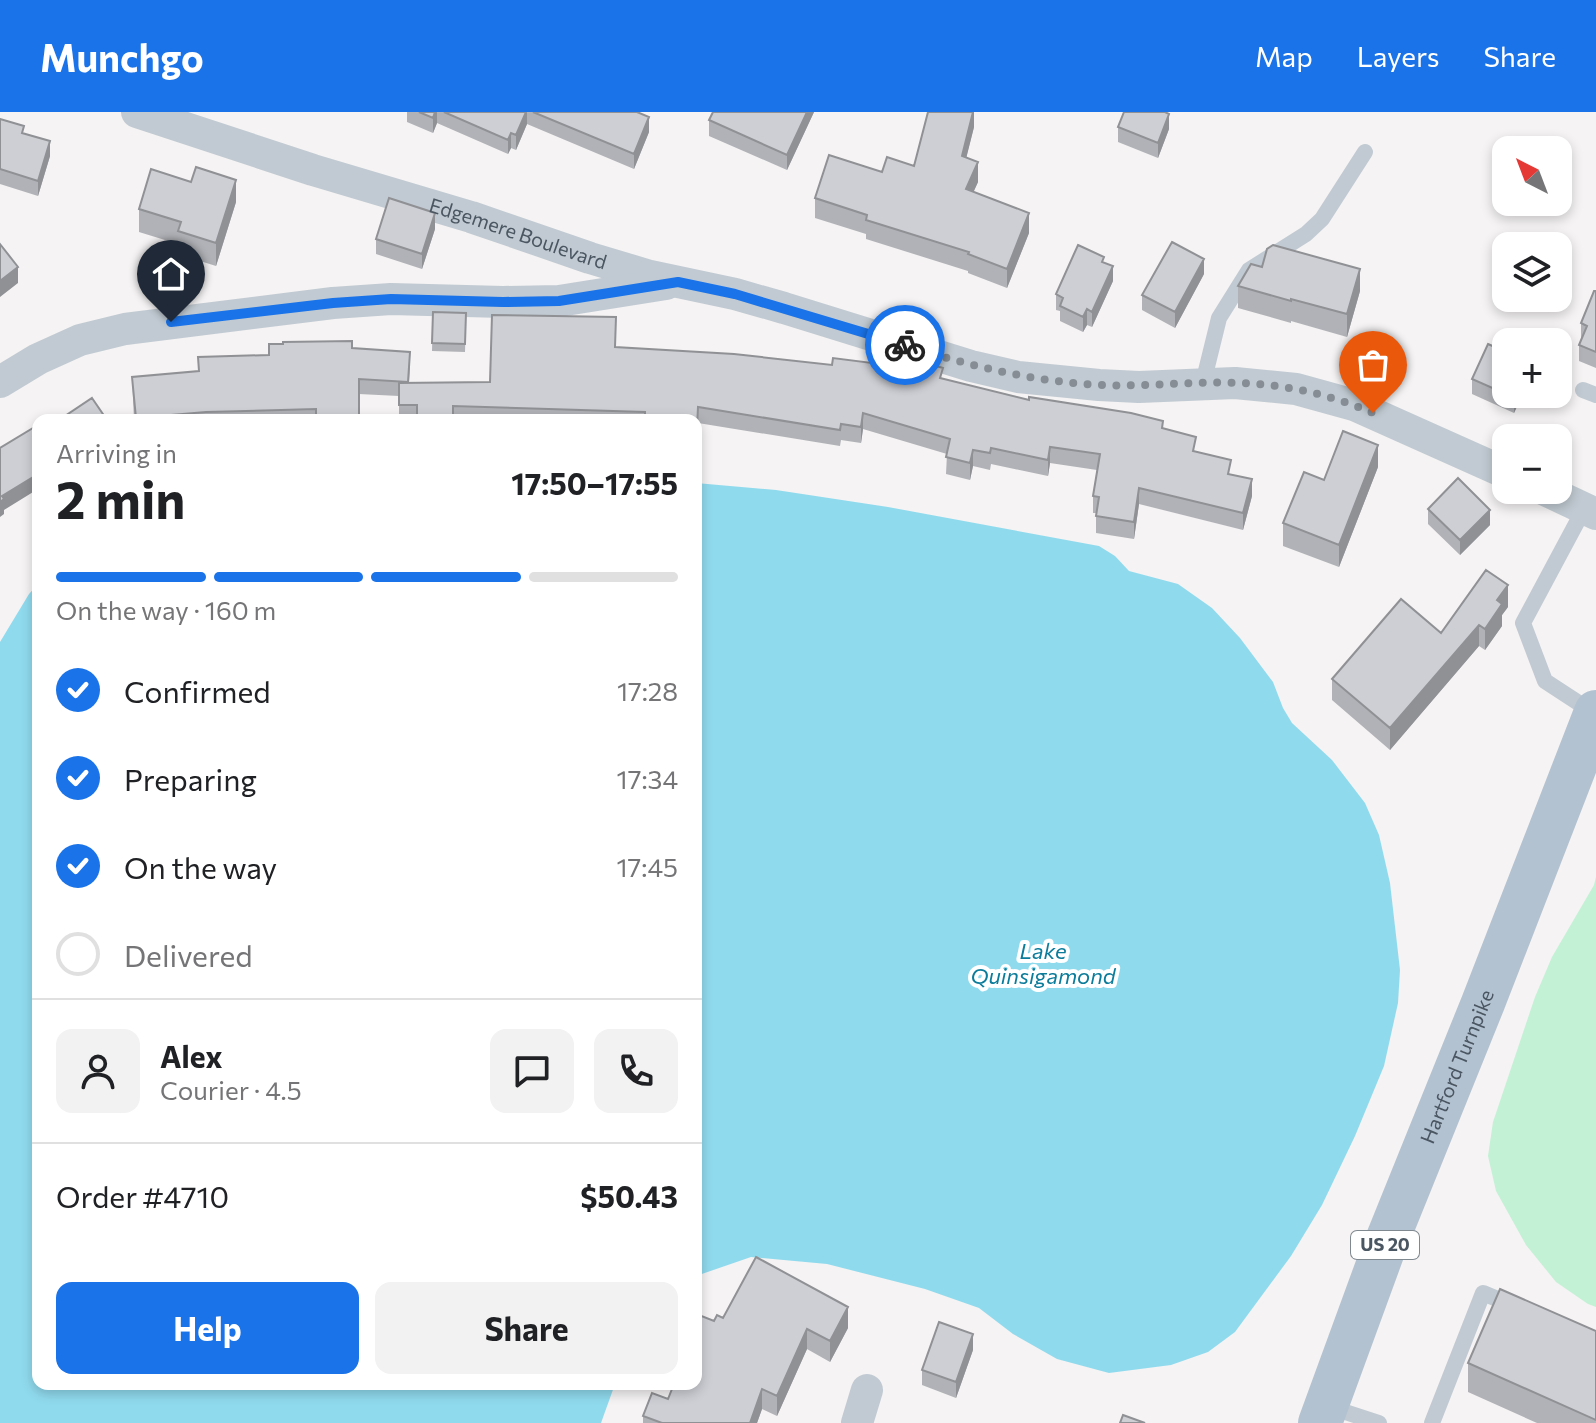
<!DOCTYPE html>
<html lang="en">
<head>
<meta charset="utf-8">
<style>
	body { margin:0; font-family:Commissioner,sans-serif; background:#f2f2f2; color:#202124; height:100vh; display:flex; flex-direction:column; font-size:30px; white-space:nowrap }
	* { box-sizing:border-box; margin:0 }
	p { font-size:26px; color:#757577 }
	.icon { flex:none; width:44px; height:44px; fill:none; stroke:currentColor; stroke-width:2; stroke-linecap:round; stroke-linejoin:round }
	.map { position:relative; flex:1; overflow:hidden }
	.sheet { position:absolute; left:32px; top:302px; width:670px; height:976px; display:flex; flex-direction:column; background:#fff; border-radius:16px; box-shadow:0 4px 12px #0003 }
	.sheet>* { flex:none }
	.needle { width:52px; rotate:318deg }
	.buttons { position:absolute; left:1492px; top:24px; display:grid; gap:16px }
	.buttons a { display:grid; place-items:center; width:80px; height:80px; border-radius:16px; background:#fff; box-shadow:0 4px 12px #0003; font-size:40px }
	.pin { position:absolute; display:grid; place-items:center; width:68px; height:68px; color:#fff; margin:-82px -34px; border-radius:50% 50% 50% 0; rotate:-45deg; box-shadow:0 0 8px #0007 }
	.pin .icon { rotate:45deg }
	.courier { position:absolute; display:grid; place-items:center; width:80px; height:80px; margin:-40px; border:6px solid #1a73e8; border-radius:50%; background:#fff; color:#222; box-shadow:0 2px 10px #0007 }
	.summary em { font-style:normal; font-weight:700 }
	.summary div { display:flex; flex-direction:column-reverse }
	.summary { display:flex; align-items:center; justify-content:space-between; height:136px; padding:0 24px }
	h1 { font-size:52px; font-weight:700; line-height:60px }
	.bar { display:grid; grid-template-columns:repeat(4,1fr); gap:12px 8px; align-content:center; height:96px; padding:0 24px }
	.bar i { height:10px; border-radius:6px; background:#e0e0e0 }
	.bar .on { background:#1a73e8 }
	.bar p { grid-column:span 4 }
	.line { display:flex; align-items:center; gap:20px; padding:0 24px; border-top:2px solid #e0e0e0 }
	.line div { flex:1 }
	.round { display:grid; place-items:center; flex:none; width:84px; height:84px; border-radius:16px; background:#f2f2f2 }
	ol { padding:0 24px; list-style:none }
	li { display:flex; align-items:center; gap:24px; height:88px }
	li p { margin-inline-start:auto }
	li .icon { padding:8px; border-radius:50%; background:#1a73e8; color:#fff; stroke-width:4 }
	li:last-child { color:#757577 }
	li i { width:44px; height:44px; border:4px solid #e0e0e0; border-radius:50% }
	.button { display:flex; gap:16px; margin-top:auto; padding:16px 24px }
	.button a { flex:1; height:92px; border-radius:16px; background:#1a73e8; color:#fff; font-size:32px; font-weight:700; line-height:92px; text-align:center }
	.button a+a { background:#f2f2f2; color:#202124 }
	header { display:flex; align-items:center; gap:48px; box-sizing:border-box; height:112px; padding:0 40px; background:#1a73e8; color:#fff }
	header strong { font-size:38px }
	nav { display:flex; gap:44px; margin-inline-start:auto; font-size:28px }
	.map>svg:first-child { display:block }
	.green { fill:#c3f1d5 }
	.water { fill:#90daee }
	.lines { fill:none; stroke-linecap:round; stroke-linejoin:round }
	.lane { stroke:#c1cad2; stroke-width:16 }
	.street { stroke:#c1cad2; stroke-width:32 }
	.primary { stroke:#b3c2d1; stroke-width:44 }
	.wall { fill:#b0b2b7 }
	.shaded-wall { fill:#909195 }
	.building { fill:#cdcfd5; stroke:#909195; stroke-width:2 }
	.done { stroke:#868d94; stroke-width:8; stroke-dasharray:0 14.4 }
	.route { stroke:#1a73e8; stroke-width:10 }
	.labels { text-anchor:middle; stroke-width:8; stroke-linejoin:round; paint-order:stroke }
	.shield { fill:#fff; stroke:#808990; stroke-width:2 }
	.shield-label { font-size:18px; font-weight:bold; fill:#4a5661 }
	.street-label { font-size:20px; fill:#4a5661; stroke:#fff }
	.water-label { font-size:22px; font-style:italic; fill:#0c7c9b; stroke:#fff }
</style>
</head>
<body>
<header>
<strong>Munchgo</strong>
<nav><a>Map</a><a>Layers</a><a>Share</a></nav>
</header>
<div class="map">
<svg width="1596" height="1311" viewBox="0 0 1596 1311">
	<rect width="100%" height="100%" fill="#f5f3f3"/>
	<!-- green -->
	<path class="green" d="M1596 765V1195L1588 1192 1556 1170 1526 1133 1496 1079 1488 1044 1493 1010 1535 885 1552 845 1594 773Z"/>
	<!-- water -->
	<path class="water" d="M696 371 776 378 888 395 1099 434 1115 444 1129 459 1178 472 1212 496 1240 526 1273 570 1283 596 1292 611 1332 648 1365 691 1379 723 1390 771 1400 858 1398 891 1384 954 1355 1024 1322 1093 1291 1144 1235 1220 1208 1240 1171 1253 1109 1261 1057 1247 1013 1222 979 1196 925 1177 827 1152 751 1145 696 1164Z
		M38 472V1272H615L601 1311H0V530L29 482Z"/>
	<g class="lines">
		<!-- lane -->
		<path class="lane" d="M1203 271 1219 206 1249 158 1306 122 1322 107 1365 40
			M1583 278 1596 283
			M1584 397 1523 511 1545 569 1594 601
			M1327 1294 1379 1311
			M1432 1311 1483 1181 1514 1194"/>
		<!-- street -->
		<g class="street">
			<path id="s1" d="M137 0 313 58 471 105 590 146 650 164 735 182 784 196 971 254 1018 265 1099 273 1139 275 1235 271 1296 277 1354 293 1506 361"/>
			<path d="M0 270 38 247 80 228 125 217 333 191 391 187 503 190 559 189 666 172"/>
			<path d="M1545 378 1596 402"/>
			<path d="M857 1311 867 1278"/>
		</g>
		<!-- primary -->
		<path class="primary" id="s2" d="M1320 1311 1384 1136 1483 891 1596 600"/>
	</g>
	<!-- wall -->
	<path class="wall" d="M407 0H637L649 20 634 57 527 12 516 38 511 36 508 42 437 11 433 21 407 10Z
		M713 0H814L787 58 709 24V8Z
		M974 0V15L966 46 978 70 973 80 1029 121 1007 176 968 161V159L866 127V122L815 106V86L882 60 914 54Z
		M0 7 24 22 50 44 38 84 0 72Z
		M1118 15 1169 17 1158 46 1118 30Z
		M236 90 216 154 178 142V132L139 120V97Z
		M435 117 422 157 376 142V127Z
		M1104 150 1113 169 1092 215 1087 213 1083 220 1060 209V199L1056 198V182Z
		M1204 162 1175 216 1142 198V183Z
		M1238 174 1360 179 1347 225 1291 209V211L1238 196Z
		M1596 179V256L1579 249V233L1582 227 1581 226V211Z
		M433 200 466 201 465 240 432 239Z
		M616 235 943 267 1029 288 1163 316 1196 340 1231 363 1252 384 1243 418 1139 392 1134 427 1096 421V401H1093V384L1097 358 1050 351 1048 364 991 352 990 358 973 354 970 368 946 362 947 342 863 317 861 331 841 328 840 334 698 311 696 332V308H399V284L359 282V308H134L132 265 198 259V245L269 243 352 236 410 255 409 271 490 270Z
		M1472 267 1506 282H1523L1514 301 1472 282Z
		M1378 355 1339 455 1283 434V411L1324 368Z
		M1428 397 1490 413 1460 443 1428 412Z
		M1508 495 1502 503V514L1485 538 1479 534 1390 638 1332 588V567Z
		M714 1209 848 1216 830 1250 807 1237 777 1304 762 1297 757 1311H643V1304L668 1287Z
		M1596 1219V1311H1537L1468 1280V1251Z
		M973 1238 956 1286 922 1273V1258Z"/>
	<!-- shaded-wall -->
	<path class="shaded-wall" d="M435 0H437V11L433 21V6Z
		M526 0H527V12L516 38V23Z
		M807 0H814L787 58V43Z
		M973 0H974V15L962 63V44Z
		M1169 2V17L1158 46V31Z
		M649 5V20L634 57V42Z
		M511 21V36L508 42V28Z
		M50 29V44L38 84V69Z
		M978 50V70L966 97V77Z
		M236 68V90L216 154V131Z
		M435 101V117L422 157V142Z
		M1029 101V121L1007 176V157Z
		M1204 147V162L1175 216V200Z
		M1113 154V169L1092 215V200Z
		M18 155V171L0 185V169Z
		M1360 157V179L1347 225V202Z
		M1087 197V213L1083 220V205Z
		M1516 282H1523L1514 301V286Z
		M863 301V317L861 331V315Z
		M1378 333V355L1339 455V433Z
		M1050 335V351L1048 364V348Z
		M973 338V354L970 368V351Z
		M38 362V377L4 398V402L0 405V390L2 384Z
		M1252 367V384L1243 418V401Z
		M1139 376V392L1134 427V410Z
		M1490 398V413L1460 443V428Z
		M1508 473V495L1502 503V514L1485 538V517L1497 488Z
		M1479 513V534L1390 638V616Z
		M848 1195V1216L830 1250V1229Z
		M807 1217V1237L777 1304V1284Z
		M973 1222V1238L956 1286V1270Z
		M762 1277V1297L757 1311H750Z"/>
	<!-- building -->
	<path class="building" d="M419 0H435L433 6Z
		M444 0H526L516 23 511 21 508 28Z
		M533 0H637L649 5 634 42Z
		M713 0H807L787 43 709 8Z
		M928 0H973L962 44 978 50 966 77 1029 101 1007 157 968 142 969 140 866 108 867 103 815 86 829 43 882 60 887 45 914 54Z
		M1124 0H1165L1169 2 1158 31 1118 15Z
		M0 7 24 14 22 21 50 29 38 69 0 57Z
		M196 55 236 68 216 131 178 119 181 110 139 97 151 57 191 70Z
		M389 86 435 101 422 142 376 127Z
		M1172 130 1204 147 1175 200 1142 183Z
		M0 132 18 155 0 169Z
		M1078 133 1104 145 1102 150 1113 154 1092 200 1087 197 1083 205 1060 194 1063 186 1056 182Z
		M1273 133 1360 157 1347 202 1291 187V189L1238 174 1251 152 1262 155 1267 137Z
		M1594 179H1596V240L1579 233 1587 214 1581 211Z
		M433 200 466 201 465 232 432 231Z
		M492 203 616 205 615 235 734 242 832 253 833 246 911 256 913 247 943 256 940 266 1029 288V285L1131 301 1163 309 1162 316 1196 325 1193 339 1231 348 1228 362 1252 367 1243 401 1139 376 1134 410 1096 404 1099 385 1093 384 1100 342 1050 335 1048 348 991 336 990 341 973 338 970 351 946 345 950 327 863 301 861 315 841 312 840 318 698 295 697 316 696 308H645V300L453 294V308H417V293H399V271L490 270Z
		M352 229V236L410 240 408 270 359 267V308H316V297L206 300 136 306 132 265 199 259 198 245 269 243V232H283V230Z
		M1488 232 1506 240V282L1472 267Z
		M92 286 107 308H59Z
		M38 313V362L2 384 4 387 0 390V336Z
		M1343 319 1378 333 1339 433 1283 411 1304 360 1324 368Z
		M1458 366 1490 398 1460 428 1428 397Z
		M1486 458 1508 473 1497 488 1502 492 1485 517 1479 513 1390 616 1332 567 1401 487 1441 521Z
		M756 1145 848 1195 830 1229 807 1217 777 1284 762 1277 750 1311H662L643 1304 652 1281 668 1287 674 1272H696V1210L699 1203 714 1209 717 1203 723 1206Z
		M1500 1177 1596 1219V1308L1468 1251Z
		M939 1210 973 1222 956 1270 922 1258Z
		M1123 1303 1145 1311H1120Z"/>
	<g class="lines">
		<!-- done -->
		<path class="done" d="M905 233C970 254 1034 270 1102 273 1147 275 1192 269 1236 271 1284 272 1329 282 1373 301"/>
		<!-- route -->
		<path class="route" d="M171 210 333 191 391 187 503 190 559 189 678 170 735 182 905 233"/>
	</g>
	<g class="labels">
		<!-- shield labels -->
		<rect class="shield" x="1351" y="1119" width="68" height="28" rx="6"/>
		<g class="shield-label">
			<text x="1385" y="1139">US 20</text>
		</g>
		<!-- street labels -->
		<g class="street-label">
			<text dy="7" stroke="none"><textPath href="#s1" startOffset="400">Edgemere Boulevard</textPath></text>
			<text dy="7" stroke="none"><textPath href="#s2" startOffset="382">Hartford Turnpike</textPath></text>
		</g>
		<!-- water labels -->
		<g class="water-label">
			<text x="1043" y="847">Lake<tspan x="1043" dy="25">Quinsigamond</tspan></text>
		</g>
	</g>
</svg>
<div class="buttons">
<a><svg class="needle" viewBox="-14 -14 28 28"><path d="M0-13l5 13h-10z" fill="#e53935"/><path d="M0 13l5-13h-10z" fill="#757577"/></svg></a>
<a><svg class="icon" aria-label="layers" viewBox="0 0 24 24"><path d="M12 4l9 5-9 5-9-5zM3 14l9 5 9-5"/></svg></a>
<a>+</a>
<a>−</a>
</div>
<div class="pin" style="left:1373px;top:301px;background:#ea580c"><svg class="icon" aria-label="bag" viewBox="0 0 24 24"><path d="M5 8h14l-1 12H6zM9 8a3 3 0 0 1 6 0"/></svg></div>
<div class="pin" style="left:171px;top:210px;background:#1f2937"><svg class="icon" aria-label="home" viewBox="0 0 24 24"><path d="M3 11l9-7 9 7M6 9v11h12V9"/></svg></div>
<div class="courier" style="left:905px;top:233px"><svg class="icon" aria-label="bike" viewBox="0 0 24 24"><circle cx="6" cy="16" r="4"/><circle cx="18" cy="16" r="4"/><path d="M6 16l4-8h5l3 8M10 8l3 8H6M13 5h3"/></svg></div>
<section class="sheet">
<div class="summary"><div><h1>2 min</h1><p>Arriving in</p></div><em>17:50–17:55</em></div>
<div class="bar"><i class="on"></i><i class="on"></i><i class="on"></i><i></i><p>On the way · 160 m</p></div>
<ol>
<li><svg class="icon" aria-label="check" viewBox="0 0 24 24"><path d="M5 12l5 5 9-10"/></svg>Confirmed<p>17:28</p></li>
<li><svg class="icon" aria-label="check" viewBox="0 0 24 24"><path d="M5 12l5 5 9-10"/></svg>Preparing<p>17:34</p></li>
<li><svg class="icon" aria-label="check" viewBox="0 0 24 24"><path d="M5 12l5 5 9-10"/></svg>On the way<p>17:45</p></li>
<li><i></i>Delivered</li>
</ol>
<div class="line" style="height:144px"><a class="round"><svg class="icon" aria-label="person" viewBox="0 0 24 24"><circle cx="12" cy="8" r="4"/><path d="M4 21q1-7 8-7t8 7"/></svg></a><div><b>Alex</b><p>Courier · 4.5</p></div><a class="round"><svg class="icon" aria-label="chat" viewBox="0 0 24 24"><path d="M4 5h16v11H9l-5 4z"/></svg></a><a class="round"><svg class="icon" aria-label="phone" viewBox="0 0 24 24"><path d="M5 4h4l2 5-3 2q2 4 5 5l2-3 5 2v4C11 20 4 13 5 4z"/></svg></a></div>
<div class="line" style="height:104px"><div>Order #4710</div><b>$50.43</b></div>
<div class="button"><a>Help</a><a>Share</a></div>
</section>
</div>
</body>
</html>
